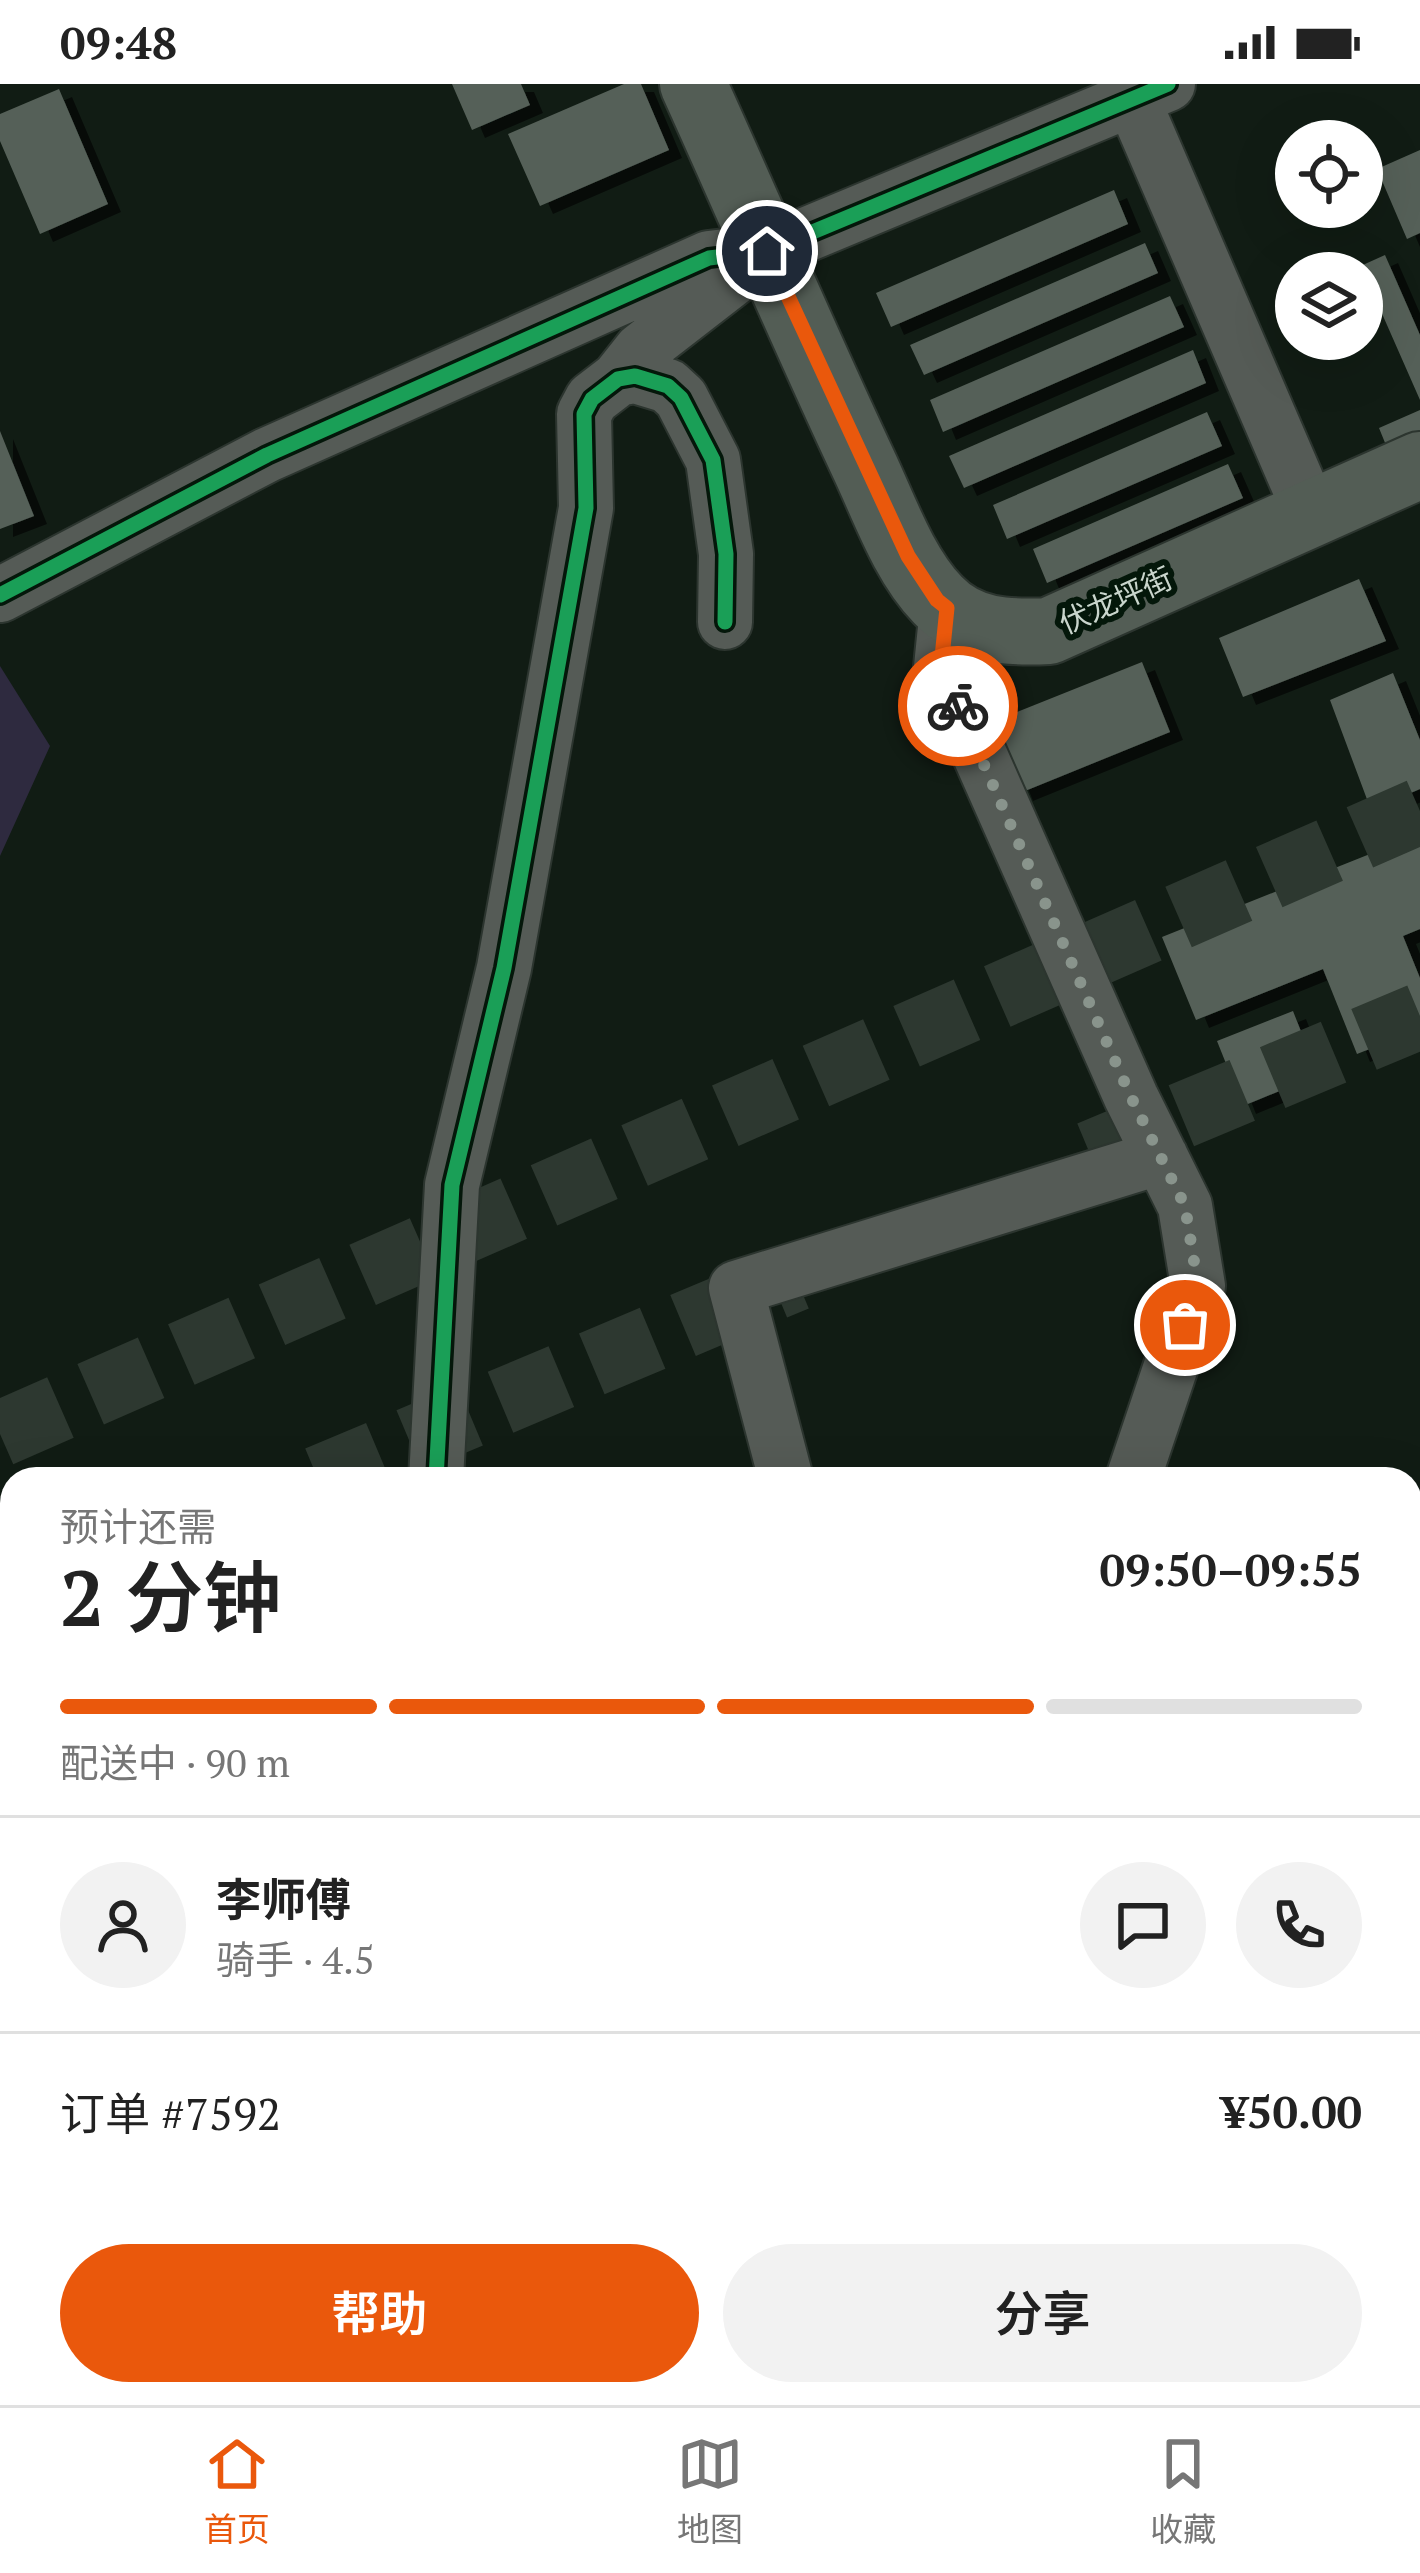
<!DOCTYPE html>
<html lang="zh">
<head>
<meta charset="utf-8">
<style>
	body { margin:0; font-family:"PT Serif","Noto Sans SC",serif; background:#f2f2f2; color:#222; height:100vh; display:flex; flex-direction:column; font-size:45px; white-space:nowrap }
	* { box-sizing:border-box; margin:0 }
	p { font-size:39px; color:#767676 }
	.icon { flex:none; width:66px; height:66px; fill:none; stroke:currentColor; stroke-width:2; stroke-linecap:round; stroke-linejoin:round }
	.map { position:relative; flex:1; overflow:hidden }
	.side { position:absolute; left:0px; top:1383px; width:1422px; height:939px; display:flex; flex-direction:column; background:#fff; border-radius:36px 36px 0 0; box-shadow:0 12px 48px #0002 }
	.side>* { flex:none }
	.controls { position:absolute; left:1275px; top:36px; display:grid; gap:24px }
	.controls a { display:grid; place-items:center; width:108px; height:108px; border-radius:50%; background:#fff; box-shadow:0 12px 48px #0002; font-size:60px }
	.pin { position:absolute; display:grid; place-items:center; width:102px; height:102px; color:#fff; margin:-51px; border:6px solid #fff; border-radius:50%; box-shadow:0 3px 12px #0007 }
	.courier { position:absolute; display:grid; place-items:center; width:120px; height:120px; margin:-60px; border:9px solid #ea580c; border-radius:50%; background:#fff; color:#222; box-shadow:0 3px 15px #0007 }
	.head em { font-style:normal; font-weight:600 }
	.head div { display:flex; flex-direction:column-reverse }
	.head { display:flex; align-items:center; justify-content:space-between; height:204px; padding:0 60px }
	h1 { font-size:78px; font-weight:600; line-height:90px }
	.bar { display:grid; grid-template-columns:repeat(4,1fr); gap:18px 12px; align-content:center; height:144px; padding:0 60px }
	.bar i { height:15px; border-radius:9px; background:#e0e0e0 }
	.bar .on { background:#ea580c }
	.bar p { grid-column:span 4 }
	.line { display:flex; align-items:center; gap:30px; padding:0 60px; border-top:3px solid #e0e0e0 }
	.line div { flex:1 }
	.round { display:grid; place-items:center; flex:none; width:126px; height:126px; border-radius:63px; background:#f2f2f2 }
	.primary-button { display:flex; gap:24px; margin-top:auto; padding:24px 60px }
	.primary-button a { flex:1; height:138px; border-radius:72px; background:#ea580c; color:#fff; font-size:48px; font-weight:600; line-height:138px; text-align:center }
	.primary-button a+a { background:#f2f2f2; color:#222 }
	.status { display:flex; justify-content:space-between; align-items:center; height:84px; padding:0 60px; background:#fff; direction:ltr }
	.status svg { height:33px; fill:currentColor }
	.dock { display:flex; justify-content:space-around; align-items:center; height:168px; border-top:3px solid #e0e0e0; background:#fff; font-size:33px; color:#767676 }
	.dock a { display:grid; justify-items:center; gap:6px }
	.dock .on { color:#ea580c }
	.map>svg:first-child { display:block }
	.green { fill:#2e2a3f }
	.building { fill:#556058; filter:url(#shadow) }
	.lines { fill:none; stroke-linecap:round; stroke-linejoin:round }
	.highway-tunnel { stroke:#2d3830; stroke-width:66; stroke-dasharray:66 33; stroke-linecap:butt }
	.minor-casing { stroke:#2c352f; stroke-width:58 }
	.major-casing { stroke:#2c352f; stroke-width:70 }
	.minor { stroke:#555b56; stroke-width:54 }
	.major { stroke:#535d55; stroke-width:66 }
	.cycleway-casing { stroke:#04170a; stroke-width:22 }
	.cycleway { stroke:#1a9f57; stroke-width:15 }
	.done { stroke:#89948c; stroke-width:12; stroke-dasharray:0 21.6 }
	.route { stroke:#ea580c; stroke-width:15 }
	.labels { text-anchor:middle; stroke-width:12; stroke-linejoin:round; paint-order:stroke }
	.street-label { font-size:30px; fill:#c9d5cc; stroke:#04170a }
</style>
</head>
<body>
<div class="status"><b>09:48</b><svg viewBox="0 0 49 12"><path d="M0 12V9h3v3zM5 12V6h3v6zM10 12V3h3v9zM15 12V0h3v12zM26 1h20v11H26zM47 4h2v5h-2z"/></svg></div>
<div class="map">
<svg width="1420" height="2321" viewBox="0 0 1420 2321">
	<defs>
		<filter id="shadow"><feDropShadow dx="13" dy="8" stdDeviation="0" flood-color="#0009"/></filter>
	</defs>
	<rect width="100%" height="100%" fill="#111c14"/>
	<!-- green -->
	<path class="green" d="M0 582 50 662 0 772Z
		M0 1585 12 1603V2275L0 2264Z
		M50 2310H672L678 2321H50Z"/>
	<!-- building -->
	<path class="building" d="M452 0H521L530 21 472 46Z
		M624 0H641L669 66 540 122 508 50Z
		M59 5 108 120 40 150 0 57V30Z
		M1420 66V149L1407 155 1377 85Z
		M1114 106 1128 140 891 243 876 209Z
		M1145 159 1158 189 924 291 910 261Z
		M1385 171 1420 251V316L1376 216 1362 222V189H1345Z
		M1170 212 1184 243 943 348 930 316Z
		M1193 266 1206 299 964 404 949 372Z
		M1420 326V358L1390 371 1379 344Z
		M1207 328 1222 362 1007 455 993 421Z
		M0 347 34 432 0 445Z
		M1228 380 1243 414 1047 499 1033 465Z
		M1359 495 1386 557 1243 613 1219 554Z
		M1142 578 1170 648 1020 709 992 638Z
		M1393 589 1420 656V705L1371 726 1330 616Z
		M1420 750V845L1403 852 1420 894V945L1357 970 1323 885 1196 936 1162 853Z
		M1293 927 1318 991 1243 1022 1217 957Z
		M868 2310H1016L1025 2321H854Z"/>
	<g class="lines">
		<!-- highway-tunnel -->
		<path class="highway-tunnel" d="M1090 1070 1420 932
			M0 1350 1420 727
			M318 1395 796 1194
			M0 1529 12 1524"/>
		<!-- minor casing -->
		<g class="minor-casing">
			<path id="minor" d="M1126 0 1311 430
				M618 295 641 266 762 172
				M0 511 267 371 709 174 767 167 1168 0
				M947 524 941 583 1131 1013 1185 1122 1198 1202 1133 1395
				M436 1395 452 1101 504 884 586 424 584 330 592 315 618 295 635 292 668 302 681 314 713 376 726 470 725 538
				M786 1395 736 1204 1161 1073
				M753 2310 756 2321"/>
		</g>
		<!-- major casing -->
		<g class="major-casing">
			<path id="major" d="M693 0C750 126 804 253 863 379 884 423 903 480 938 516 968 548 1008 549 1049 547L1420 381"/>
		</g>
		<!-- minor -->
		<use href="#minor" class="minor"/>
		<!-- major -->
		<use href="#major" class="major"/>
		<!-- cycleway casing -->
		<g class="cycleway-casing">
			<path id="cycleway" d="M0 511 267 371 709 174 767 167 1168 0
				M436 1395 452 1101 504 884 586 424 584 330 592 315 618 295 635 292 668 302 681 314 713 376 726 470 725 538"/>
		</g>
		<!-- cycleway -->
		<use href="#cycleway" class="cycleway"/>
	</g>
	<g class="lines">
		<!-- done -->
		<path class="done" d="M958 622 1131 1013 1185 1122 1198 1202 1185 1241"/>
		<!-- route -->
		<path class="route" d="M767 167 908 472 937 516 947 524 941 583 958 622"/>
	</g>
	<g class="labels">
		<!-- street labels -->
		<g class="street-label">
			<text transform="translate(1116 517) rotate(-24)" y="10">伏龙坪街</text>
		</g>
	</g>
</svg>
<div class="controls">
<a><svg class="icon" aria-label="locate" viewBox="0 0 24 24"><circle cx="12" cy="12" r="6"/><path d="M12 2v4M12 18v4M2 12h4M18 12h4"/></svg></a>
<a><svg class="icon" aria-label="layers" viewBox="0 0 24 24"><path d="M12 4l9 5-9 5-9-5zM3 14l9 5 9-5"/></svg></a>
</div>
<div class="pin" style="left:1185px;top:1241px;background:#ea580c"><svg class="icon" aria-label="bag" viewBox="0 0 24 24"><path d="M5 8h14l-1 12H6zM9 8a3 3 0 0 1 6 0"/></svg></div>
<div class="pin" style="left:767px;top:167px;background:#1f2937"><svg class="icon" aria-label="home" viewBox="0 0 24 24"><path d="M3 11l9-7 9 7M6 9v11h12V9"/></svg></div>
<div class="courier" style="left:958px;top:622px"><svg class="icon" aria-label="bike" viewBox="0 0 24 24"><circle cx="6" cy="16" r="4"/><circle cx="18" cy="16" r="4"/><path d="M6 16l4-8h5l3 8M10 8l3 8H6M13 5h3"/></svg></div>
<section class="side">
<div class="head"><div><h1>2 分钟</h1><p>预计还需</p></div><em>09:50–09:55</em></div>
<div class="bar"><i class="on"></i><i class="on"></i><i class="on"></i><i></i><p>配送中 · 90 m</p></div>
<div class="line" style="height:216px"><a class="round"><svg class="icon" aria-label="person" viewBox="0 0 24 24"><circle cx="12" cy="8" r="4"/><path d="M4 21q1-7 8-7t8 7"/></svg></a><div><b>李师傅</b><p>骑手 · 4.5</p></div><a class="round"><svg class="icon" aria-label="chat" viewBox="0 0 24 24"><path d="M4 5h16v11H9l-5 4z"/></svg></a><a class="round"><svg class="icon" aria-label="phone" viewBox="0 0 24 24"><path d="M5 4h4l2 5-3 2q2 4 5 5l2-3 5 2v4C11 20 4 13 5 4z"/></svg></a></div>
<div class="line" style="height:156px"><div>订单 #7592</div><b>¥50.00</b></div>
<div class="primary-button"><a>帮助</a><a>分享</a></div>
</section>
</div>
<nav class="dock">
<a class="on"><svg class="icon" aria-label="home" viewBox="0 0 24 24"><path d="M3 11l9-7 9 7M6 9v11h12V9"/></svg>首页</a>
<a><svg class="icon" aria-label="map" viewBox="0 0 24 24"><path d="M3 6l6-2 6 2 6-2v14l-6 2-6-2-6 2zM9 4v14M15 6v14"/></svg>地图</a>
<a><svg class="icon" aria-label="saved" viewBox="0 0 24 24"><path d="M7 4h10v16l-5-4-5 4z"/></svg>收藏</a>
</nav>
</body>
</html>
